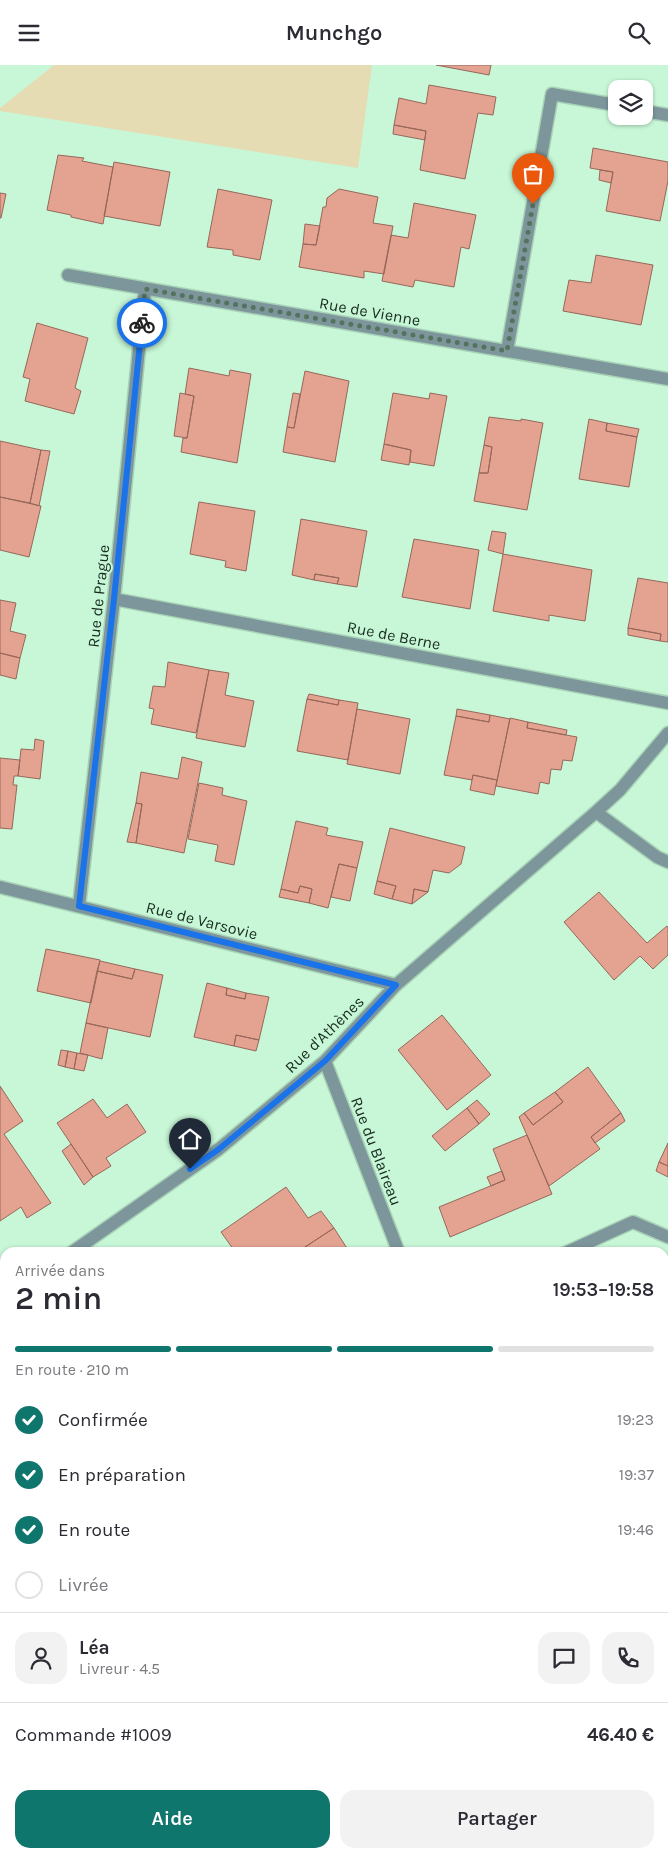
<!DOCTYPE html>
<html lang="fr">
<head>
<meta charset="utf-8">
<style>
	body { margin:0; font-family:Karla,sans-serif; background:#f2f2f3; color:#2b2b33; height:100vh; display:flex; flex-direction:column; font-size:19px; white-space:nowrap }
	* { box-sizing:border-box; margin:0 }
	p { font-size:16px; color:#7c7c81 }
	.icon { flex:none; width:28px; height:28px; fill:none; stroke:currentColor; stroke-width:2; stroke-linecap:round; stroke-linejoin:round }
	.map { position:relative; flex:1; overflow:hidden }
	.drawer { position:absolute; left:0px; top:1182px; width:669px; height:611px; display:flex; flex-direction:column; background:#fff; border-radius:15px 15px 0 0; box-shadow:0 1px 4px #0004 }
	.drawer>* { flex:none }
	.buttons { position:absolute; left:608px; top:15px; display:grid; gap:10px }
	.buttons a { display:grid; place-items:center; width:45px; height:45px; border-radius:10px; background:#fff; box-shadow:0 1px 4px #0004; font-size:25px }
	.pin { position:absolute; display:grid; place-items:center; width:42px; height:42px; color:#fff; margin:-51px -21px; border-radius:50% 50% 50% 0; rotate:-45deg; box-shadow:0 0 5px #0007 }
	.pin .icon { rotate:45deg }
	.courier { position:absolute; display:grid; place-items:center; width:50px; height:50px; margin:-25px; border:4px solid #1a73e8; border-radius:50%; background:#fff; color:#222; box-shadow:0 1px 6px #0007 }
	.summary em { font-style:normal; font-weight:600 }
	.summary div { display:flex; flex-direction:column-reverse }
	.summary { display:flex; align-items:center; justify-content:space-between; height:85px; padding:0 15px }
	h1 { font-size:32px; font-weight:600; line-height:38px }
	.bar { display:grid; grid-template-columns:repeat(4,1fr); gap:8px 5px; align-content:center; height:60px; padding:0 15px }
	.bar i { height:6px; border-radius:4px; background:#e1e1e2 }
	.bar .current { background:#0f766e }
	.bar p { grid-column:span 4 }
	.line { display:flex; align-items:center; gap:12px; padding:0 15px; border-top:1px solid #e1e1e2 }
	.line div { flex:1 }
	.round { display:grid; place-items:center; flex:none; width:52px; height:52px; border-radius:15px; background:#f2f2f3 }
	ol { padding:0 15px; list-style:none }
	li { display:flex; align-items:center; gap:15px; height:55px }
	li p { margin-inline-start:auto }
	li .icon { padding:5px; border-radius:50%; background:#0f766e; color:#fff; stroke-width:4 }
	li:last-child { color:#7c7c81 }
	li i { width:28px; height:28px; border:2px solid #e1e1e2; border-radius:50% }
	.action { display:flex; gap:10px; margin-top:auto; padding:10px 15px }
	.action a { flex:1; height:58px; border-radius:15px; background:#0f766e; color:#fff; font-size:20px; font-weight:600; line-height:58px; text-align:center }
	.action a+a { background:#f2f2f3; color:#2b2b33 }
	header { display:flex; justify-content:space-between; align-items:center; height:65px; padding:0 15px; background:#fff; font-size:22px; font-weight:600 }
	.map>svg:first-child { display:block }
	.green { fill:#e5dcb3 }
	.building { fill:#e4a391; stroke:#97675a }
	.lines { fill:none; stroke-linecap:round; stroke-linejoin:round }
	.street-casing { stroke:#a8d2b6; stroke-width:15 }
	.secondary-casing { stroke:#a8d2b6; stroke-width:15 }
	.street { stroke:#7d969c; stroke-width:12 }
	.secondary { stroke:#486e77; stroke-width:12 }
	.done { stroke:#55725f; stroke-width:5; stroke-dasharray:0 9 }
	.route { stroke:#1a73e8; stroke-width:6 }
	.labels { text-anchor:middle; stroke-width:4; stroke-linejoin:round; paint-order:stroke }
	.street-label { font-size:16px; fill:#182b1f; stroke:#c7f7d7 }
</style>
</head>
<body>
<header><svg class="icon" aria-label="menu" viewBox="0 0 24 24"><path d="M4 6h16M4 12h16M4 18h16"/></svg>Munchgo<svg class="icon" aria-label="search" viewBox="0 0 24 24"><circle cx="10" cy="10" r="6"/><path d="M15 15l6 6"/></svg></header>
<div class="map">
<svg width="668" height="1793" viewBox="0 0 668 1793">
	<rect width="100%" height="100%" fill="#c7f7d7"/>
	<!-- green -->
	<path class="green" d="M54 0H372L358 103 0 46V43Z"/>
	<!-- building -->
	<path class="building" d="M436 0H491L489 10Z
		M429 20 496 32 493 50 478 48 465 114 420 105 426 66 394 60 399 33 426 39Z
		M394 60 426 66 425 75 393 69Z
		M593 83 668 97V116L660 156 606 146 613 107 590 103Z
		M58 90 84 93 82 96 113 102 103 159 71 152V150L47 145Z
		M114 97 170 107 160 161 104 151Z
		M600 105 613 107 611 118 599 115Z
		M218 124 272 135 260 195 233 190V185L207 182Z
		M339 124 378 132 373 158 393 161 384 209 364 206V213L299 202 303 179 316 180 323 142H326L327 133Z
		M0 128 6 129 1 153H0Z
		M414 138 476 150 469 184 461 182 454 222 415 215 413 222 382 216 391 170 408 173Z
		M305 159 320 161 316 180 303 179Z
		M596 190 653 200 641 260 563 246 569 215 591 218Z
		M37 258 88 273 75 323 81 326 74 349 25 336 30 314 23 312Z
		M189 303 229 311 230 305 251 309 237 398 181 387 183 373H187L194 331 185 329Z
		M305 306 349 316 335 397 283 387 287 362 294 363Z
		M180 328 194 331 187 373 174 371Z
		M293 328 300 329 294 363 287 362Z
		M393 328 429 334 430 328 447 331 434 401 410 397 411 385 384 379Z
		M489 352 521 356V354L543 358 527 445 474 436 479 408H488L492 382 484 380Z
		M589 354 607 358 606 366 637 372 629 422 579 414Z
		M607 358 639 364 637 372 606 366Z
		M0 376 41 385 30 438 0 432Z
		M384 379 411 385 409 400 381 395Z
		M484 380 492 382 488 408H479Z
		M41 385 50 386 39 441 30 438Z
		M0 432 41 441 29 492 0 485Z
		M199 437 255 446 246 506 225 502 226 496 190 489Z
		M301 454 367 466 357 522 337 519 339 513 315 509 314 515 292 510Z
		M492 466 506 468 503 489 488 485Z
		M414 474 479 485 470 544 402 532Z
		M503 489 592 505 585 556 549 550V556L493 546Z
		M315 509 339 513 337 519 314 515Z
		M638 513 668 518V577L660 576 661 569 628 563Z
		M0 535 16 538 10 566 26 570 20 593 0 588Z
		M628 563 661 569 660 576 628 570Z
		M0 588 20 593 16 614 0 610Z
		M168 597 209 605 196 668 151 659 154 644 149 643 153 621 165 622Z
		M209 605 229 608 225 630 254 636 245 682 196 673Z
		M309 629 339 635 338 640 307 634Z
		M307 634 338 640 339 635 358 638 348 695 297 686Z
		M357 644 410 654 400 709 347 699Z
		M457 644 490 650 489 657 456 651Z
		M490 650 510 654 497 715 473 710 472 715 444 710 456 651 489 657Z
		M510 653 528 657 527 663 577 672 572 696 563 695 561 705 551 704 549 719 540 717 538 729 496 721Z
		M528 657 567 665 566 670 527 663Z
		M35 674 44 676 40 714 18 711 21 684 34 685Z
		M182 692 202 697 184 788 136 778 142 739 136 738 141 707 178 714Z
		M0 693 20 695 18 711H14L13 720H17L12 764 0 763Z
		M473 710 497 715 494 730 470 725Z
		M199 718 223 723 222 730 247 736 234 800 215 796 218 780 188 774Z
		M136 738 142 739 136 778 127 777Z
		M296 756 328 763 326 770 363 777 357 803 339 799 328 843 309 838 312 824 300 821 298 828 281 824Z
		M390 763 465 782 461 799 449 808 433 805 428 827 414 824 412 839 392 834 396 821 377 816Z
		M339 799 357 803 350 836 331 832Z
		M377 816 396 821 392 834 374 829Z
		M300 821 312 824 309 838 279 832 281 824 298 828Z
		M414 824 428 827 412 839Z
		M599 827 647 878 667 861 668 862V890L653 904 640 891 614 915 564 857Z
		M46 884 100 895 91 938 37 926Z
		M100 896 135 904 132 914 97 906Z
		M135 904 163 910 150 972 86 958 97 906 132 914Z
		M207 918 227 923 226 930 245 934 246 928 269 932 259 975 236 970 234 981 194 972Z
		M227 923 246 928 245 934 226 930Z
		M442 950 491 1010 447 1045 398 985Z
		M86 958 108 963 102 994 80 988Z
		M236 970 259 975 256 986 234 981Z
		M61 985 68 986 65 1002 58 1000Z
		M68 986 77 988 74 1004 65 1002Z
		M77 988 88 990 84 1006 74 1004Z
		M588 1002 621 1048 591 1072 600 1084 549 1121 519 1052 524 1048 533 1060 563 1037 555 1027Z
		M0 1021 23 1056 4 1069 51 1138 27 1153 21 1142 0 1156Z
		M555 1027 563 1037 533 1060 524 1048Z
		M93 1034 107 1053 127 1039 146 1067 106 1093 111 1101 93 1112 57 1058Z
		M477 1035 490 1049 479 1059 467 1043Z
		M467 1043 479 1059 445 1086 432 1071Z
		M621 1048 625 1056 595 1078 591 1072Z
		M527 1070 552 1129 450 1172 439 1142 505 1115 493 1084Z
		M668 1078V1101L659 1097Z
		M71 1079 93 1112 84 1120 62 1086Z
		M659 1097 668 1101V1112L656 1106Z
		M502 1106 505 1115 491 1121 487 1112Z
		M286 1122 308 1153 321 1146 334 1163 296 1188H236L221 1167Z
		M334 1163 350 1188H296Z
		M664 1251 668 1260V1269L664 1271Z
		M668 1269V1292L664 1294V1271Z
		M0 1274 5 1281V1338L0 1334Z
		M668 1292V1327L664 1318V1294Z
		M668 1345V1367L664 1369V1347Z
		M668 1367V1406L664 1409V1369Z
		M668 1469V1491L664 1492V1471Z
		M664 1523 668 1533V1547L664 1551Z
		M668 1547V1598L664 1593V1551Z
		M4 1568 5 1599 0 1602V1571Z
		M664 1593 668 1598V1612L665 1614Z
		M664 1759 668 1762V1793H661L656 1789H664Z
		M117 1789H170L172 1792 120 1793Z
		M170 1789H211L205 1793H171L172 1792Z
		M409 1789H440L443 1793H403Z"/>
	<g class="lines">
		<!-- street casing -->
		<g class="street-casing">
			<path id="street" d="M644 46 668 50
				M68 210 668 314
				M507 286 552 29 616 40
				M114 534 668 638
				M596 747 657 792 668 797
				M0 822 396 920
				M79 841 114 534 145 224
				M325 996 399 1188
				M71 1188 219 1084 325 996 396 920 596 747 620 725 668 668
				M565 1188 633 1157 668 1172
				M0 1237 5 1234
				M664 1675 668 1678"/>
		</g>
		<!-- secondary casing -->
		<g class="secondary-casing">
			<path id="secondary" d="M0 1741 5 1752
				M24 1789 27 1793"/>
		</g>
		<!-- street -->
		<use href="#street" class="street"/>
		<!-- secondary -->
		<use href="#secondary" class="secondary"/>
	</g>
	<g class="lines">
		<!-- done -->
		<path class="done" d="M142 258 145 224 507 286 533 139"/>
		<!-- route -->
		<path class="route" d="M142 258 114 534 79 841 396 920 325 996 219 1084 190 1104"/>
	</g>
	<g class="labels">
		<!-- street labels -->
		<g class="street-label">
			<text transform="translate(370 246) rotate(10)" y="6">Rue de Vienne</text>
			<text transform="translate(98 531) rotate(-84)" y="6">Rue de Prague</text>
			<text transform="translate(394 570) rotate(11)" y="6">Rue de Berne</text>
			<text transform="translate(202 855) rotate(14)" y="6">Rue de Varsovie</text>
			<text transform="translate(324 969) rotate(-44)" y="6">Rue d'Athènes</text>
			<text transform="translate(377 1086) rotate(69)" y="6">Rue du Blaireau</text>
		</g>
	</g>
</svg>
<div class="buttons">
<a><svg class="icon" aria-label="layers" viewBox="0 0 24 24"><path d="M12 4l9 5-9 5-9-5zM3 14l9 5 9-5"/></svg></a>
</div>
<div class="pin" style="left:533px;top:139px;background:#ea580c"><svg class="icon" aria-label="bag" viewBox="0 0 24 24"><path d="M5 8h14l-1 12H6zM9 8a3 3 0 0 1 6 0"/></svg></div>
<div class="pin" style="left:190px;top:1104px;background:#1f2937"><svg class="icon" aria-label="home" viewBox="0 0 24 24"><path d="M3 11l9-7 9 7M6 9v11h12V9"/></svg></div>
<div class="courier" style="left:142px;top:258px"><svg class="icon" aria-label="bike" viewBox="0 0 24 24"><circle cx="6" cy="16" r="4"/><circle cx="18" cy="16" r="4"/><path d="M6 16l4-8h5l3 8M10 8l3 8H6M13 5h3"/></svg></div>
<section class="drawer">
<div class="summary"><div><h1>2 min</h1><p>Arrivée dans</p></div><em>19:53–19:58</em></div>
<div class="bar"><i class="current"></i><i class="current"></i><i class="current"></i><i></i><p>En route · 210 m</p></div>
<ol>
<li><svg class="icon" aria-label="check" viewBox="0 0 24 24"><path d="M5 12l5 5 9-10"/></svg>Confirmée<p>19:23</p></li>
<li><svg class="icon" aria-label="check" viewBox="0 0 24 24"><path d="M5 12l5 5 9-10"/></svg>En préparation<p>19:37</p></li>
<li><svg class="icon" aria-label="check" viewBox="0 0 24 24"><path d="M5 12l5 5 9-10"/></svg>En route<p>19:46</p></li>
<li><i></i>Livrée</li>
</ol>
<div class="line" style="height:90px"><a class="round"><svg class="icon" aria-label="person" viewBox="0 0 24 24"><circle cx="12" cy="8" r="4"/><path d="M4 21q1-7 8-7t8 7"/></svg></a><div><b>Léa</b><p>Livreur · 4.5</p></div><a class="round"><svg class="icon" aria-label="chat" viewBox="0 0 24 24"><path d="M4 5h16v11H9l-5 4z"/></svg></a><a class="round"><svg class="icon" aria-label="phone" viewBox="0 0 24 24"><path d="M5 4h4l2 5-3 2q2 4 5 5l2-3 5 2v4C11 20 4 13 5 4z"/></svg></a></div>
<div class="line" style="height:65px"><div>Commande #1009</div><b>46.40 €</b></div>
<div class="action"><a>Aide</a><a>Partager</a></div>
</section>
</div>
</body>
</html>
